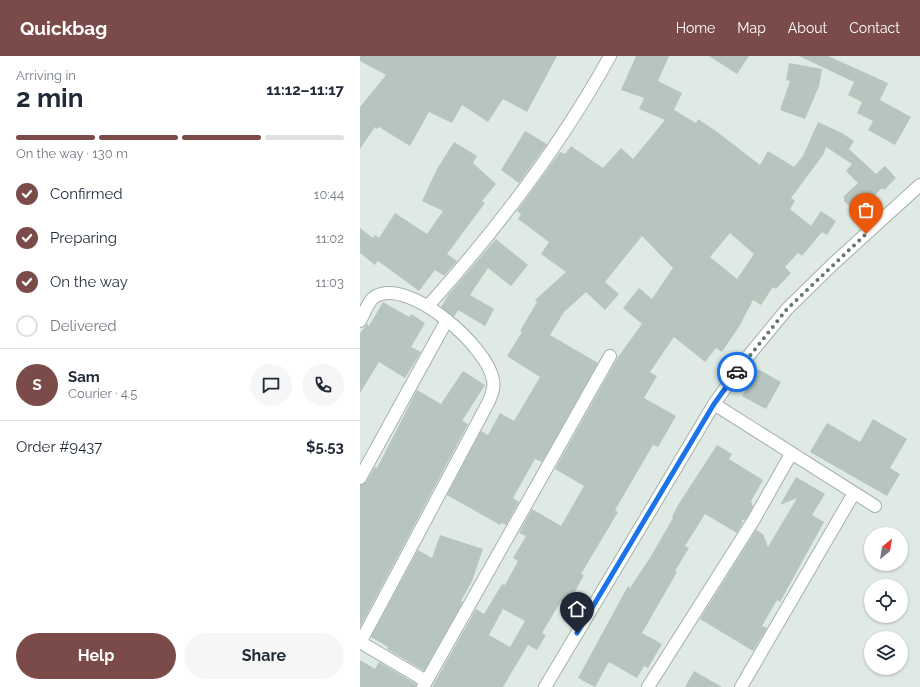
<!DOCTYPE html>
<html lang="en">
<head>
<meta charset="utf-8">
<style>
	body { margin:0; font-family:Raleway,sans-serif; background:#f6f6f7; color:#1f2937; height:100vh; display:flex; flex-direction:column; font-size:15px; white-space:nowrap }
	* { box-sizing:border-box; margin:0 }
	p { font-size:13px; color:#747a83 }
	.icon { flex:none; width:22px; height:22px; fill:none; stroke:currentColor; stroke-width:2; stroke-linecap:round; stroke-linejoin:round }
	.map { position:relative; flex:1; overflow:hidden }
	.side { display:flex; flex-direction:column; background:#fff; width:360px }
	.side>* { flex:none }
	.needle { width:26px; rotate:30deg }
	.controls { position:absolute; left:504px; top:471px; display:grid; gap:8px }
	.controls a { display:grid; place-items:center; width:44px; height:44px; border-radius:50%; background:#fff; box-shadow:0 1px 3px #0004; font-size:20px }
	.pin { position:absolute; display:grid; place-items:center; width:34px; height:34px; color:#fff; margin:-41px -17px; border-radius:50% 50% 50% 0; rotate:-45deg; box-shadow:0 0 4px #0007 }
	.pin .icon { rotate:45deg }
	.courier { position:absolute; display:grid; place-items:center; width:40px; height:40px; margin:-20px; border:3px solid #1a73e8; border-radius:50%; background:#fff; color:#222; box-shadow:0 1px 5px #0007 }
	.head em { font-style:normal; font-weight:700 }
	.head div { display:flex; flex-direction:column-reverse }
	.head { display:flex; align-items:center; justify-content:space-between; height:68px; padding:0 16px }
	h1 { font-size:26px; font-weight:700; line-height:30px }
	.bar { display:grid; grid-template-columns:repeat(4,1fr); gap:6px 4px; align-content:center; height:48px; padding:0 16px }
	.bar i { height:5px; border-radius:3px; background:#e0e1e3 }
	.bar .active { background:#7a4b49 }
	.bar p { grid-column:span 4 }
	.line { display:flex; align-items:center; gap:10px; padding:0 16px; border-top:1px solid #e0e1e3 }
	.line div { flex:1 }
	.round { display:grid; place-items:center; flex:none; width:42px; height:42px; border-radius:21px; background:#f6f6f7 }
	ol { padding:0 16px; list-style:none }
	li { display:flex; align-items:center; gap:12px; height:44px }
	li p { margin-inline-start:auto }
	li .icon { padding:4px; border-radius:50%; background:#7a4b49; color:#fff; stroke-width:4 }
	li:last-child { color:#747a83 }
	li i { width:22px; height:22px; border:2px solid #e0e1e3; border-radius:50% }
	.primary-button { display:flex; gap:8px; margin-top:auto; padding:8px 16px }
	.primary-button a { flex:1; height:46px; border-radius:24px; background:#7a4b49; color:#fff; font-size:16px; font-weight:700; line-height:46px; text-align:center }
	.primary-button a+a { background:#f6f6f7; color:#1f2937 }
	header { display:flex; align-items:center; gap:24px; box-sizing:border-box; height:56px; padding:0 20px; background:#7a4b49; color:#fff }
	header strong { font-size:19px }
	nav { display:flex; gap:22px; margin-inline-start:auto; font-size:14px }
	main { display:flex; flex:1; min-height:0 }
	.map>svg:first-child { display:block }
	.building { fill:#b6c5bd; fill-rule:evenodd }
	.lines { fill:none; stroke-linecap:round; stroke-linejoin:round }
	.minor-casing { stroke:#a3b1ab; stroke-width:14 }
	.minor { stroke:#fff; stroke-width:12 }
	.done { stroke:#647770; stroke-width:4; stroke-dasharray:0 7.2 }
	.route { stroke:#1a73e8; stroke-width:5 }
</style>
</head>
<body>
<header>
<strong>Quickbag</strong>
<nav><a>Home</a><a>Map</a><a>About</a><a>Contact</a></nav>
</header>
<main>
<section class="side">
<div class="head"><div><h1>2 min</h1><p>Arriving in</p></div><em>11:12–11:17</em></div>
<div class="bar"><i class="active"></i><i class="active"></i><i class="active"></i><i></i><p>On the way · 130 m</p></div>
<ol>
<li><svg class="icon" aria-label="check" viewBox="0 0 24 24"><path d="M5 12l5 5 9-10"/></svg>Confirmed<p>10:44</p></li>
<li><svg class="icon" aria-label="check" viewBox="0 0 24 24"><path d="M5 12l5 5 9-10"/></svg>Preparing<p>11:02</p></li>
<li><svg class="icon" aria-label="check" viewBox="0 0 24 24"><path d="M5 12l5 5 9-10"/></svg>On the way<p>11:03</p></li>
<li><i></i>Delivered</li>
</ol>
<div class="line" style="height:72px"><b class="round" style="background:#7a4b49;color:#fff">S</b><div><b>Sam</b><p>Courier · 4.5</p></div><a class="round"><svg class="icon" aria-label="chat" viewBox="0 0 24 24"><path d="M4 5h16v11H9l-5 4z"/></svg></a><a class="round"><svg class="icon" aria-label="phone" viewBox="0 0 24 24"><path d="M5 4h4l2 5-3 2q2 4 5 5l2-3 5 2v4C11 20 4 13 5 4z"/></svg></a></div>
<div class="line" style="height:52px"><div>Order #9437</div><b>$5.53</b></div>
<div class="primary-button"><a>Help</a><a>Share</a></div>
</section>
<div class="map">
<svg width="560" height="631" viewBox="0 0 560 631">
	<rect width="100%" height="100%" fill="#e0eae5"/>
	<!-- building -->
	<path class="building" d="M0 0H197L167 56 143 43 128 66 102 49 92 67 69 56 50 90 19 71 17 73 15 71 0 93V51L26 19 0 5Z
		M276 0H309L298 25 322 37 314 54 336 67 338 63 356 75 400 109 408 95 434 111 443 100 458 66 482 77 494 85 489 93 516 118 525 110 536 122 524 134 522 132 497 157 484 145V140L498 127 486 115 492 108 466 91 463 99 431 142 435 145 430 153 451 170 461 155 476 165 467 179 462 176 442 200 438 197 425 211 431 217 416 233 413 231 401 249 393 244 380 269 362 296 356 292 345 306 314 281 290 316 297 320 284 342 316 360 298 391 293 389 255 454 258 456 221 518 224 519 208 549 201 545 182 577 186 579 177 594 168 589 143 631H72L116 553 124 558 142 528 145 529 158 505 153 502 166 480 159 477 172 453 201 470 224 430 195 413 258 301 282 268 263 252 279 232 292 243 313 212 282 180 245 226 259 238 245 254 226 236 204 256 190 279 238 307 182 406 175 403 153 442 159 446 146 469 142 467 140 469 87 439 121 375 128 379 140 357 154 365 180 321 147 300 162 276 160 275 177 246 175 244 206 216 181 198 189 186 158 163 161 158 157 155 200 96 205 98 211 90 243 112 261 92 273 103 305 64 279 53 284 42 261 34ZM370 177 394 198 377 223 350 201ZM143 553 165 565 150 591 129 579Z
		M349 0H389L377 18Z
		M439 0H468L528 27 520 44 551 61 535 89 508 74 513 65 497 57 502 46 488 39 494 26Z
		M429 7 462 13 459 30 445 63 420 54 430 25 426 24Z
		M165 75 187 88 159 127 141 114Z
		M94 86 117 100 113 107 136 128 122 145 125 147 87 198 97 205 84 220 75 214 59 235 18 205 15 209 0 197V172L13 182 15 179 19 182 35 157 67 178 83 155 62 145 77 113Z
		M136 183 168 209 151 230 128 212 110 239 134 253 125 270 98 254 94 261 81 251 88 239Z
		M23 246 49 261 51 258 65 267 51 291 61 296 45 322 19 306 0 337V277L7 268 9 270Z
		M398 313 421 326 406 353 382 340Z
		M103 315 125 329 102 365 108 368 0 571V429L6 426 15 411 17 412 57 334 81 348Z
		M513 363 547 383 530 412 540 418 527 440 450 396 467 367 500 386Z
		M357 389 372 398 369 403 403 424 391 445 393 451 386 463 381 465 383 466 377 477 345 458 325 490 329 492 315 515 317 516 282 577 302 588 288 612 284 610 277 622 249 606 235 631 218 622 268 530 270 532 291 500 313 462 312 461 318 449Z
		M436 421 465 438 452 459 464 466 420 546 417 544 402 570 407 572 393 595 340 563 396 474 403 478 408 491 437 442 420 449Z
		M80 479 123 493 112 525 101 545 103 546 64 615 27 593 28 591 11 581 58 494 72 502Z
		M0 604 15 613 19 606 56 628V631H0Z
		M334 615 362 631H325Z"/>
	<g class="lines">
		<!-- minor casing -->
		<g class="minor-casing">
			<path id="minor" d="M68 250C137 173 200 91 250 0
				M0 265C4 258 9 243 16 240 50 222 128 291 133 324 135 332 131 340 128 347L0 587
				M354 348 515 450
				M0 422 87 264
				M0 586 66 625
				M63 631 250 300
				M185 631 354 348 390 298 427 253 473 208 560 129
				M288 631 393 465 431 398
				M381 631 494 437"/>
		</g>
		<!-- minor -->
		<use href="#minor" class="minor"/>
	</g>
	<g class="lines">
		<!-- done -->
		<path class="done" d="M377 316 427 253 506 178"/>
		<!-- route -->
		<path class="route" d="M217 577 354 348 377 316"/>
	</g>
</svg>
<div class="controls">
<a><svg class="needle" viewBox="-14 -14 28 28"><path d="M0-13l5 13h-10z" fill="#e53935"/><path d="M0 13l5-13h-10z" fill="#747a83"/></svg></a>
<a><svg class="icon" aria-label="locate" viewBox="0 0 24 24"><circle cx="12" cy="12" r="6"/><path d="M12 2v4M12 18v4M2 12h4M18 12h4"/></svg></a>
<a><svg class="icon" aria-label="layers" viewBox="0 0 24 24"><path d="M12 4l9 5-9 5-9-5zM3 14l9 5 9-5"/></svg></a>
</div>
<div class="pin" style="left:506px;top:178px;background:#ea580c"><svg class="icon" aria-label="bag" viewBox="0 0 24 24"><path d="M5 8h14l-1 12H6zM9 8a3 3 0 0 1 6 0"/></svg></div>
<div class="pin" style="left:217px;top:577px;background:#1f2937"><svg class="icon" aria-label="home" viewBox="0 0 24 24"><path d="M3 11l9-7 9 7M6 9v11h12V9"/></svg></div>
<div class="courier" style="left:377px;top:316px"><svg class="icon" aria-label="car" viewBox="0 0 24 24"><path d="M5 17H2v-5l4-1 3-4h7l3 4 3 1v5h-3M9 17h6M6 11h13"/><circle cx="7" cy="17" r="2"/><circle cx="17" cy="17" r="2"/></svg></div>
</div>
</main>
</body>
</html>
